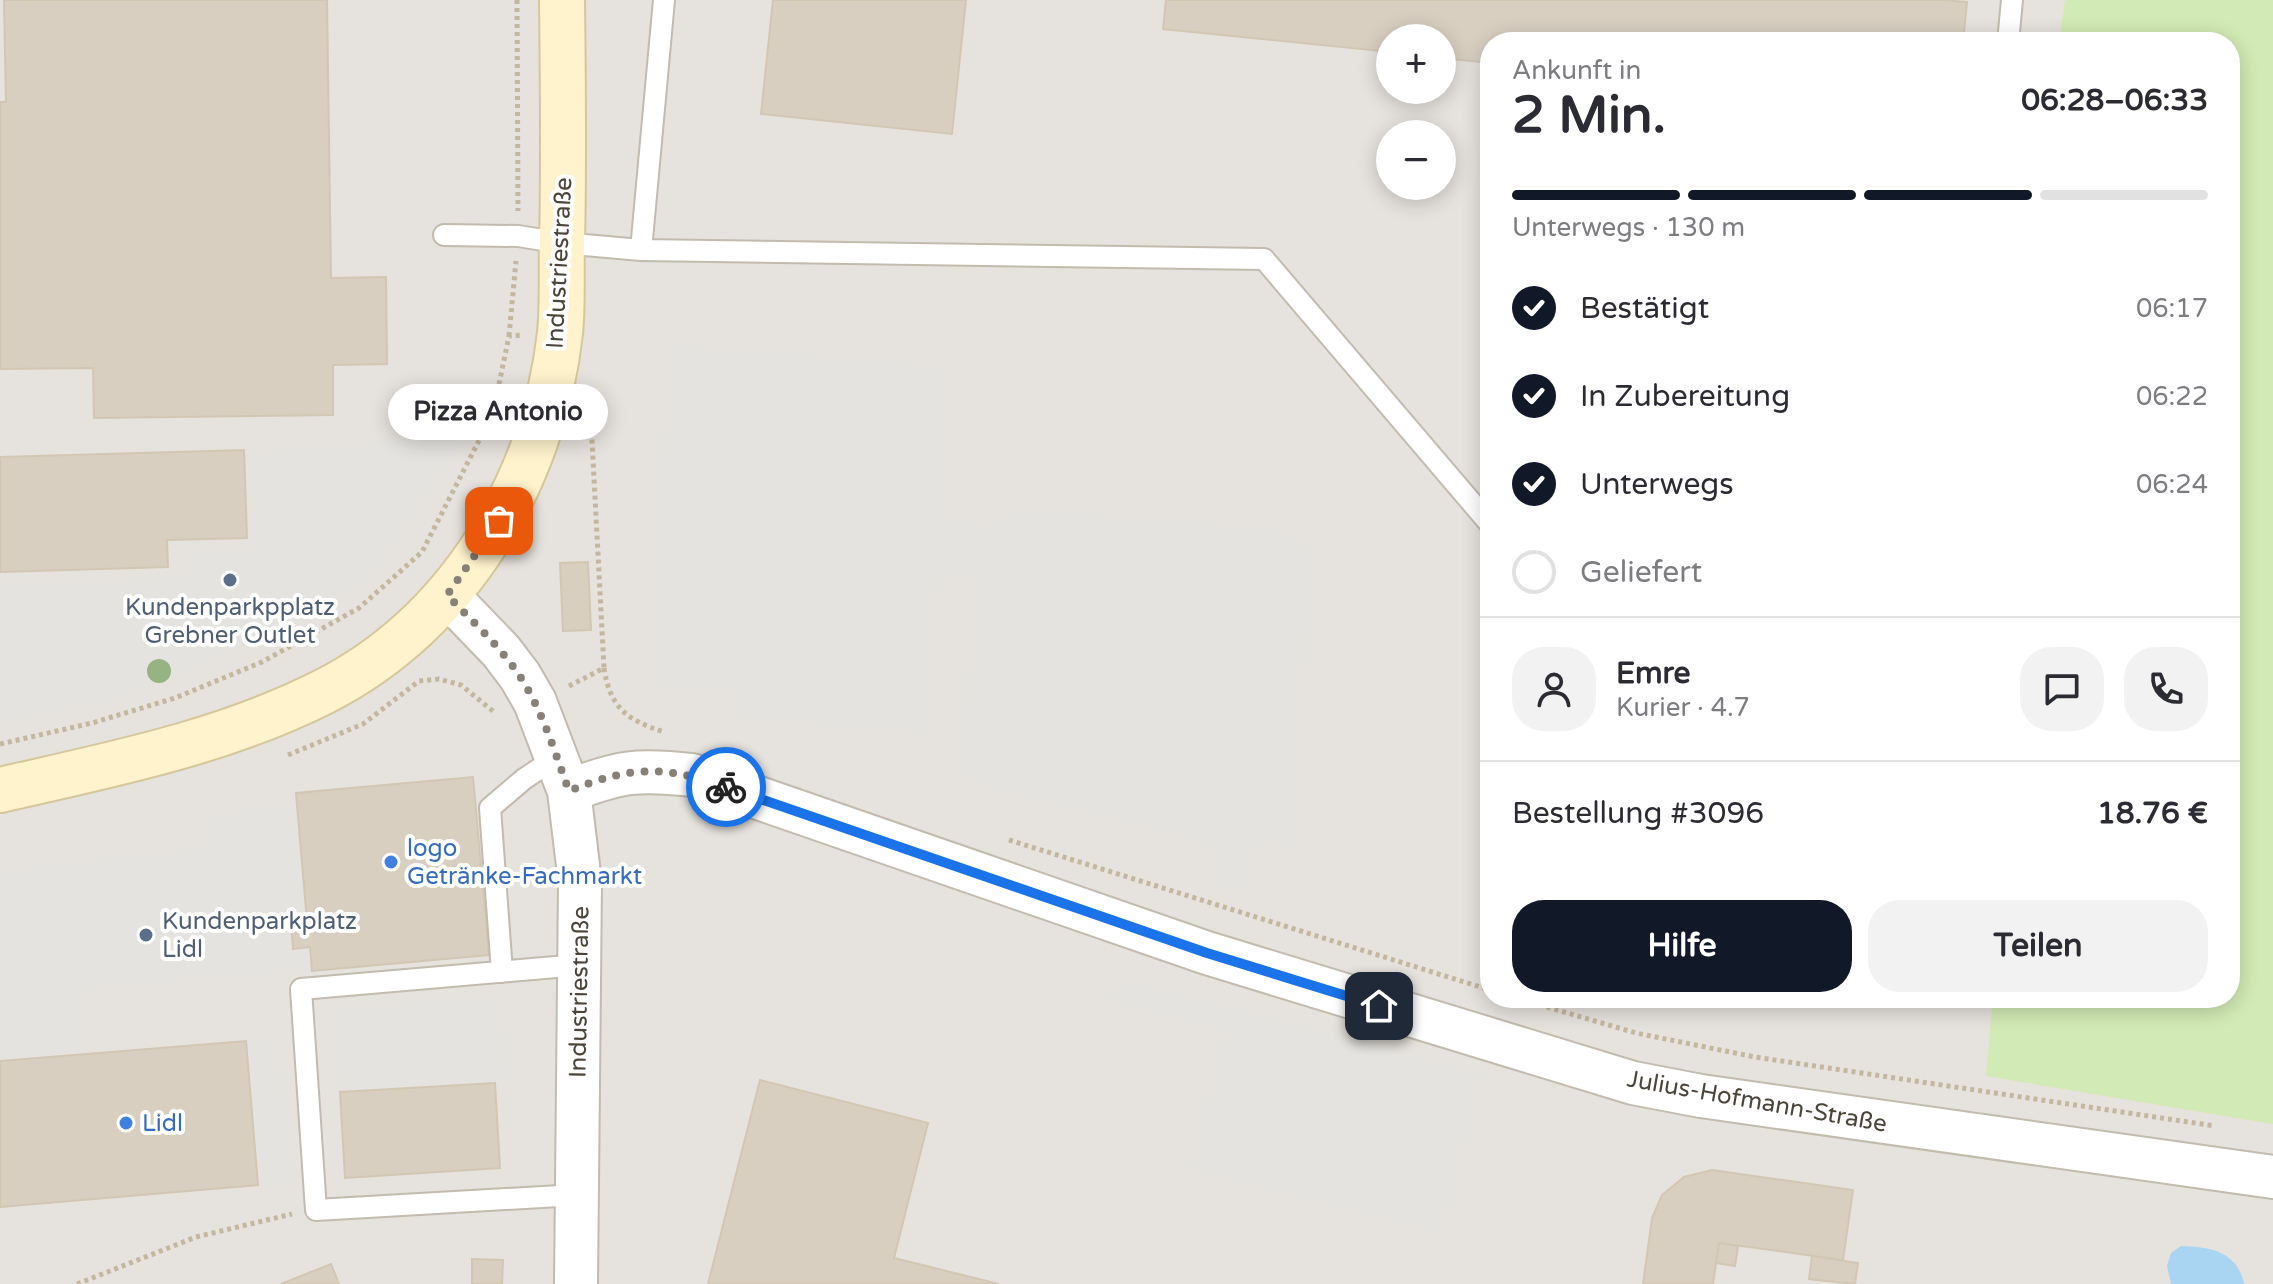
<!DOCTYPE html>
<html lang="de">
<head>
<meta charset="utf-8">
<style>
	body { margin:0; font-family:"Varela Round",sans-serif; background:#f2f2f3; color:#2b2b33; height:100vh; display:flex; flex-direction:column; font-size:30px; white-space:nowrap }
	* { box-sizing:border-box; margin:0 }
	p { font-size:26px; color:#7c7c81 }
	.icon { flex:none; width:44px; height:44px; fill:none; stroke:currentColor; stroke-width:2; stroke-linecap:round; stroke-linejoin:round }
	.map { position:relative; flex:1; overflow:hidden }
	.side { position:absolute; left:1480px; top:32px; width:760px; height:976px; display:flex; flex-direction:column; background:#fff; border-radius:32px; box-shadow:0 4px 20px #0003 }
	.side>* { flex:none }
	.tools { position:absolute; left:1376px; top:24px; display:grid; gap:16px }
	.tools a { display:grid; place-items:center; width:80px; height:80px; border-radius:50%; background:#fff; box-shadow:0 4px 20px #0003; font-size:40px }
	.pin { position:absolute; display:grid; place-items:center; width:68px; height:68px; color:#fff; margin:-34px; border-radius:16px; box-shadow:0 4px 12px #0006 }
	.courier { position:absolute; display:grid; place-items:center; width:80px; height:80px; margin:-40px; border:6px solid #1a73e8; border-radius:50%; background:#fff; color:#222; box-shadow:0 2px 10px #0007 }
	.bubble { position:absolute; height:56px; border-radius:28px; background:#fff; box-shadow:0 4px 20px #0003; font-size:26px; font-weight:800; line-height:56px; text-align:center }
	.summary em { font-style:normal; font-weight:800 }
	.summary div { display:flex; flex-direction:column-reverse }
	.summary { display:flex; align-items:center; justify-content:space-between; height:136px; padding:0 32px }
	h1 { font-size:52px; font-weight:800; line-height:60px }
	.bar { display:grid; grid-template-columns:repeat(4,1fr); gap:12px 8px; align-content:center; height:96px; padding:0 32px }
	.bar i { height:10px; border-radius:6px; background:#e1e1e2 }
	.bar .selected { background:#111827 }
	.bar p { grid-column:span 4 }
	.line { display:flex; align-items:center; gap:20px; padding:0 32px; border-top:2px solid #e1e1e2 }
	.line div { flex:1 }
	.round { display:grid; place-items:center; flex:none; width:84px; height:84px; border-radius:32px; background:#f2f2f3 }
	ol { padding:0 32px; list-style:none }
	li { display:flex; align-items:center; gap:24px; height:88px }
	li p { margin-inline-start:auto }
	li .icon { padding:8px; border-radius:50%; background:#111827; color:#fff; stroke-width:4 }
	li:last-child { color:#7c7c81 }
	li i { width:44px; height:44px; border:4px solid #e1e1e2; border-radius:50% }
	.button { display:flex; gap:16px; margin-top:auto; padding:16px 32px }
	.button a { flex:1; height:92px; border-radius:32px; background:#111827; color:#fff; font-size:32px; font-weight:800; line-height:92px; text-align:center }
	.button a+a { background:#f2f2f3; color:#2b2b33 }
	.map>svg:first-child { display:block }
	.industrial { fill:#e6e2dd; fill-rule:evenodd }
	.green { fill:#d2eab5 }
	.parking { fill:#e5e3e0 }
	.water { fill:#a9d4f2 }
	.building { fill:#d8cfc1; stroke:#d3c7b4; stroke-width:2 }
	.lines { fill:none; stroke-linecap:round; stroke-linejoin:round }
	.lane-casing { stroke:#c2bbae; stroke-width:24 }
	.street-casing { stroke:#c2bbae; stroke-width:46 }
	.secondary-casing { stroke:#d6c79b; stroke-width:48 }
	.path { stroke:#c4b79f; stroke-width:5; stroke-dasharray:4 4; stroke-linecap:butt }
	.lane { stroke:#fff; stroke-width:20 }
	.street { stroke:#fff; stroke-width:42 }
	.secondary { stroke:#fff3cd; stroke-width:44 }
	.tree { fill:#97b381 }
	.done { stroke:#878178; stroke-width:8; stroke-dasharray:0 14.4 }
	.route { stroke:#1a73e8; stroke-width:10 }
	.service-dot { fill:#5c6f8a; stroke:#fff; stroke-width:3 }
	.shop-dot { fill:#3f7fe0; stroke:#fff; stroke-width:3 }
	.labels { text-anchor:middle; stroke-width:8; stroke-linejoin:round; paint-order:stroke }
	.street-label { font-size:24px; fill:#4b4439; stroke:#fff }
	.service-label { font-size:24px; fill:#4e5e75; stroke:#fff }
	.shop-label { font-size:24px; fill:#366cbe; stroke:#fff; text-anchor:start }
</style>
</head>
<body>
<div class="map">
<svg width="2273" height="1284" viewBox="0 0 2273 1284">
	<rect width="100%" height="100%" fill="#f6f3ec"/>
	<!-- industrial -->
	<path class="industrial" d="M0 0H2273V1284H0ZM1390 38H1442V90H1390ZM1490 42H2230V998H1490ZM1390 134H1442V186H1390Z"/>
	<!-- green -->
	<path class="green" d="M2065 0H2273V1124L1986 1076 1993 998H2230V42H2059Z"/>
	<!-- parking -->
	<path class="parking" d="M665 343 953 366 942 518 996 524 998 507 1263 526 1291 531 1314 553 1294 852 1262 842 1244 893 1211 883 1216 848 968 783 958 766 971 578 940 577 926 736 733 717 734 694 646 684Z
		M465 435 376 574 291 626 119 700 0 723V584L186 576 184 550 253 547 251 452Z
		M297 804 307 921 291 923 293 948 310 947 312 971 81 990 86 1053 0 1061V869L199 848 196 814Z
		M1112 976 1485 1073 1443 1235 1186 1169 1222 1031 1106 1001Z
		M504 996 510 1082 340 1092 334 1007Z
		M280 1038 292 1183 258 1185 246 1041Z"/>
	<!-- water -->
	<path class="water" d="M2181 1246C2210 1247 2237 1251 2244 1284H2171L2167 1266 2171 1253Z"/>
	<!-- building -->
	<path class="building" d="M4 0H327L331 278 386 277 387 364 333 365V415L94 418 93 368 0 369V102H6Z
		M773 0H966L952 134 761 114Z
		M1166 0H1943L1967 2 1963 42H1490V63L1442 58V38H1390V52L1163 29Z
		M244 450 247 538 167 540 168 567 0 572V457Z
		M588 562 591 630 563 631 560 563Z
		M473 777 489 955 312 971 310 947 293 949 291 922 307 921 296 793Z
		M246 1041 258 1185 0 1207V1061Z
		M760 1080 928 1123 894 1258 999 1284H708Z
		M495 1083 500 1168 345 1178 340 1092Z
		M1712 1170 1853 1190 1843 1260 1719 1243 1713 1284H1643L1652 1218 1662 1195 1684 1177Z
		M1719 1243 1738 1246 1735 1266 1716 1263Z
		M1812 1256 1858 1263 1855 1284 1809 1279Z
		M472 1259 503 1260 502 1284H472Z
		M331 1264 339 1284H281Z"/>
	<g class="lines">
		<!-- lane casing -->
		<g class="lane-casing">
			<path id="lane" d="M2008 42 2012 0
				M444 235 518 236 562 243 641 250 1264 259 1490 524
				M641 250 664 0
				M502 972 490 808 524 779 557 757
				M577 1195 316 1210 301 989 579 965"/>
		</g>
		<!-- street casing -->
		<g class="street-casing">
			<path id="street" d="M447 595 501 651 520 676 535 702 569 791 580 882 576 1284
				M569 791C620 771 638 769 692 775L1207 953 1633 1083 1701 1096 2273 1177"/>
		</g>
		<!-- secondary casing -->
		<g class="secondary-casing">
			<path id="secondary" d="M0 790C109 765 222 743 323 692 458 624 544 480 560 333 563 303 561 272 562 242 564 161 563 81 562 0"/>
		</g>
		<!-- path -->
		<path class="path" d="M517 0 518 211
			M509 336 516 261
			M604 668C610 708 627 720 664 732
			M569 686 604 668 590 402
			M0 744 92 723 175 698 262 662 359 608 422 552 493 413 509 336 522 335
			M288 755 363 724 419 681 439 679 461 685 494 712
			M1009 840 1490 990
			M1516 998 1636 1033 1755 1057 2215 1126
			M77 1284 196 1237 292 1214"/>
		<!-- lane -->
		<use href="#lane" class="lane"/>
		<!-- street -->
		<use href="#street" class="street"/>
		<!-- secondary -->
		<use href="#secondary" class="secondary"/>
	</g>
	<!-- trees -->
	<circle class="tree" cx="159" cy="671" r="12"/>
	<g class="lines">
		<!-- done -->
		<path class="done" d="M499 521 447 595C472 621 501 647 521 678 543 712 555 753 569 791 631 766 663 765 726 787"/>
		<!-- route -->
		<path class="route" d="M726 787 1207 953 1379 1006"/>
	</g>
	<!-- markers -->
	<g class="service-dot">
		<circle cx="230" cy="580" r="8"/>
		<circle cx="146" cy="935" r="8"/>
	</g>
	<g class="shop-dot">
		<circle cx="391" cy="862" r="8"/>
		<circle cx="126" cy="1123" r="8"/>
	</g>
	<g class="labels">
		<!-- street labels -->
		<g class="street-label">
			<text transform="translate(559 263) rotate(-87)" y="8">Industriestraße</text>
			<text transform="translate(579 992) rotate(-89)" y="8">Industriestraße</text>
			<text transform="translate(1757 1101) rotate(10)" y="8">Julius-Hofmann-Straße</text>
		</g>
		<!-- service labels -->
		<g class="service-label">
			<text x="230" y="615">Kundenparkpplatz<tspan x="230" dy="28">Grebner Outlet</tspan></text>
			<text x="162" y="929" text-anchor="start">Kundenparkplatz<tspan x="162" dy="28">Lidl</tspan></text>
		</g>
		<!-- shop labels -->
		<g class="shop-label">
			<text x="407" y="856">logo<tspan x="407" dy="28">Getränke-Fachmarkt</tspan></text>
			<text x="142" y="1131">Lidl</text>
		</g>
	</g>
</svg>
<div class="tools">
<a>+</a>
<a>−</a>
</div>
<div class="pin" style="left:499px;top:521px;background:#ea580c"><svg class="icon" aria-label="bag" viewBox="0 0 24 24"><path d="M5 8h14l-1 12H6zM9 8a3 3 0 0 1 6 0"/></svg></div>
<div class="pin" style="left:1379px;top:1006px;background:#1f2937"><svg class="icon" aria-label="home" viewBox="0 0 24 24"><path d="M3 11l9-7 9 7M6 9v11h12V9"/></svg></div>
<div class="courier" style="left:726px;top:787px"><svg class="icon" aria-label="bike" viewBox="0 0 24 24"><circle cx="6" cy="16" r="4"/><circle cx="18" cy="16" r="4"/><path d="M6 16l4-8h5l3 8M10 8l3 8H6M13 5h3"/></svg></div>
<div class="bubble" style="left:388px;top:384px;width:220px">Pizza Antonio</div>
<section class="side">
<div class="summary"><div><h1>2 Min.</h1><p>Ankunft in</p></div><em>06:28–06:33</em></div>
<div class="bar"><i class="selected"></i><i class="selected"></i><i class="selected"></i><i></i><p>Unterwegs · 130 m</p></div>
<ol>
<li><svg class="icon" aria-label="check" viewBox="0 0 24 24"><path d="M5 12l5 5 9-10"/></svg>Bestätigt<p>06:17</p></li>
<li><svg class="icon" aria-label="check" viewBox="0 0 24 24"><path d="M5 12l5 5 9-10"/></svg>In Zubereitung<p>06:22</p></li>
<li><svg class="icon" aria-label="check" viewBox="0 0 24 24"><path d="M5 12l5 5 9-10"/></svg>Unterwegs<p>06:24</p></li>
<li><i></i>Geliefert</li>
</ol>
<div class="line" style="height:144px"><a class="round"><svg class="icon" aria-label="person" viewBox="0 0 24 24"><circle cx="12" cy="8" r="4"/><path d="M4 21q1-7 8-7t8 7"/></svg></a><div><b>Emre</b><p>Kurier · 4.7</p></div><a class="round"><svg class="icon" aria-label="chat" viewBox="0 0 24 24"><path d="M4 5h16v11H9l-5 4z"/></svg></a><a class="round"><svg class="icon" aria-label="phone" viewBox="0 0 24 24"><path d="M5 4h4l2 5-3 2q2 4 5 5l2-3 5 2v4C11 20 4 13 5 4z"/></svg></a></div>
<div class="line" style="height:104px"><div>Bestellung #3096</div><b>18.76 €</b></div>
<div class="button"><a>Hilfe</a><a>Teilen</a></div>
</section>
</div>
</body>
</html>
